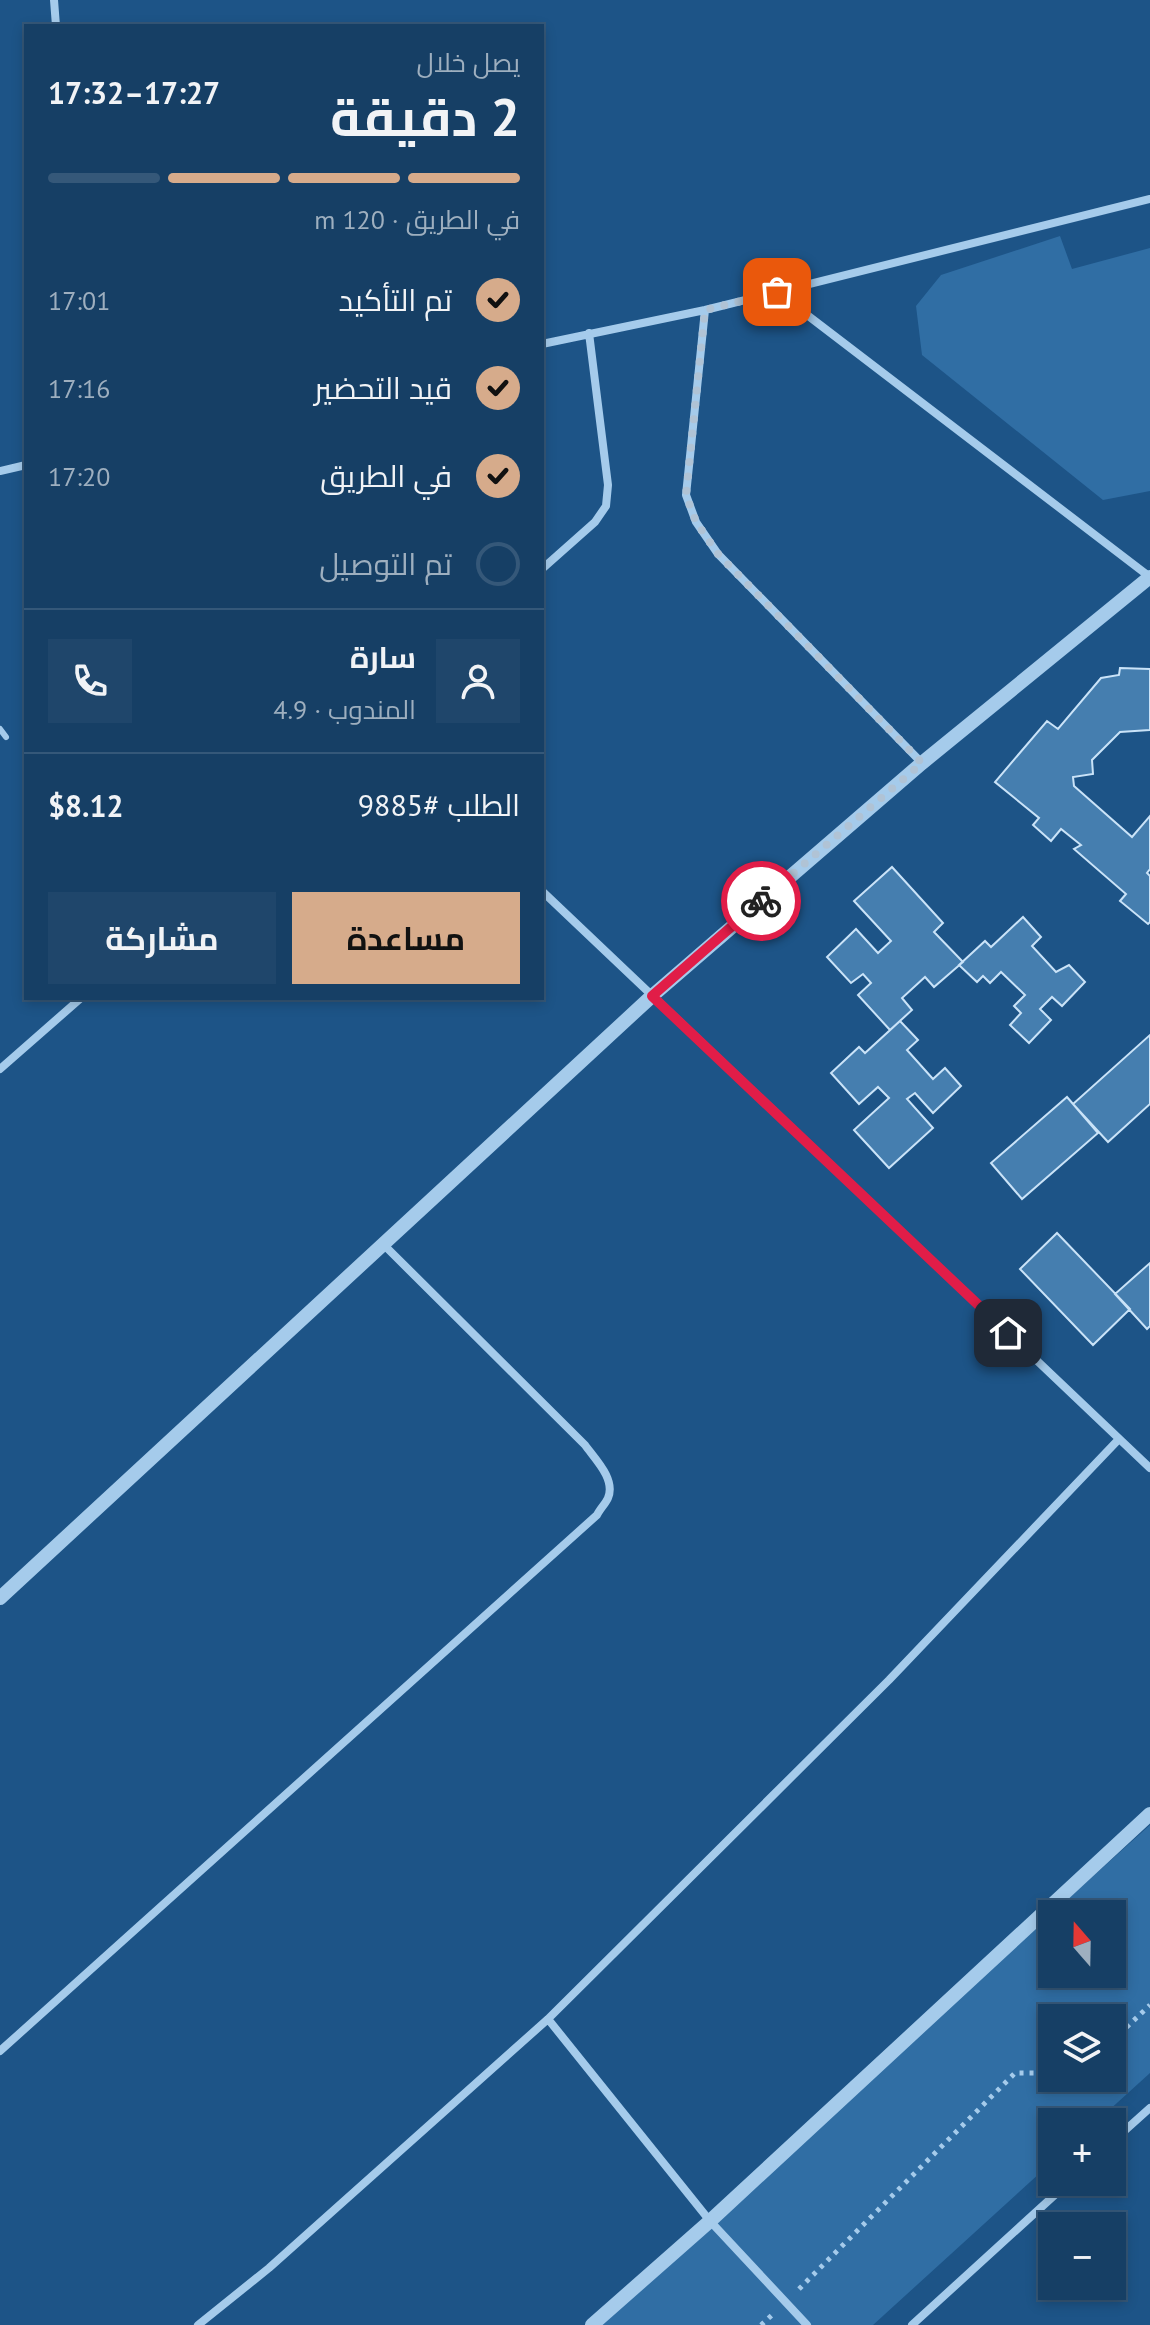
<!DOCTYPE html>
<html lang="ar">
<head>
<meta charset="utf-8">
<style>
	body { margin:0; font-family:"PT Sans",Cairo,sans-serif; background:#1f466b; color:#f1f3f6; direction:rtl; height:100vh; display:flex; flex-direction:column; font-size:30px; white-space:nowrap }
	* { box-sizing:border-box; margin:0 }
	p { font-size:26px; color:#9eafbf }
	.icon { flex:none; width:44px; height:44px; fill:none; stroke:currentColor; stroke-width:2; stroke-linecap:round; stroke-linejoin:round }
	.map { position:relative; flex:1; overflow:hidden; direction:ltr }
	.details { position:absolute; left:24px; top:24px; width:520px; height:976px; display:flex; flex-direction:column; background:#163f65; border-radius:0px; box-shadow:0 4px 12px #0003,0 0 0 2px #355879; direction:rtl }
	.details>* { flex:none }
	.needle { width:52px; rotate:340deg }
	.buttons { position:absolute; left:1038px; top:1900px; display:grid; gap:16px }
	.buttons a { display:grid; place-items:center; width:88px; height:88px; border-radius:0px; background:#163f65; box-shadow:0 4px 12px #0003,0 0 0 2px #355879; font-size:40px }
	.pin { position:absolute; display:grid; place-items:center; width:68px; height:68px; color:#fff; margin:-34px; border-radius:16px; box-shadow:0 4px 12px #0006 }
	.courier { position:absolute; display:grid; place-items:center; width:80px; height:80px; margin:-40px; border:6px solid #e11d48; border-radius:50%; background:#fff; color:#222; box-shadow:0 2px 10px #0007 }
	.headline em { font-style:normal; font-weight:700 }
	.headline div { display:flex; flex-direction:column-reverse }
	.headline { display:flex; align-items:center; justify-content:space-between; height:136px; padding:0 24px }
	h1 { font-size:52px; font-weight:700; line-height:60px }
	.bar { display:grid; grid-template-columns:repeat(4,1fr); gap:12px 8px; align-content:center; height:96px; padding:0 24px }
	.bar i { height:10px; border-radius:6px; background:#355879 }
	.bar .on { background:#d6ab8b }
	.bar p { grid-column:span 4 }
	.line { display:flex; align-items:center; gap:20px; padding:0 24px; border-top:2px solid #355879 }
	.line div { flex:1 }
	.round { display:grid; place-items:center; flex:none; width:84px; height:84px; border-radius:0px; background:#1f466b }
	ol { padding:0 24px; list-style:none }
	li { display:flex; align-items:center; gap:24px; height:88px }
	li p { margin-inline-start:auto }
	li .icon { padding:8px; border-radius:50%; background:#d6ab8b; color:#111; stroke-width:4 }
	li:last-child { color:#9eafbf }
	li i { width:44px; height:44px; border:4px solid #355879; border-radius:50% }
	.primary-button { display:flex; gap:16px; margin-top:auto; padding:16px 24px }
	.primary-button a { flex:1; height:92px; border-radius:0px; background:#d6ab8b; color:#111; font-size:32px; font-weight:700; line-height:92px; text-align:center }
	.primary-button a+a { background:#1f466b; color:#f1f3f6 }
	.map>svg:first-child { display:block }
	.green { fill:#306ea4; fill-rule:evenodd }
	.building { fill:#457eaf; stroke:#cae3f8; stroke-width:2 }
	.lines { fill:none; stroke-linecap:round; stroke-linejoin:round }
	.path { stroke:#a5cbeb; stroke-width:5; stroke-dasharray:4 6; stroke-linecap:butt }
	.service { stroke:#a5cbeb; stroke-width:6 }
	.minor { stroke:#a5cbeb; stroke-width:8 }
	.tertiary { stroke:#a5cbeb; stroke-width:14 }
	.done { stroke:#b0c3d5; stroke-width:8; stroke-dasharray:0 14.4 }
	.route { stroke:#e11d48; stroke-width:10 }
</style>
</head>
<body>
<div class="map">
<svg width="1150" height="2325" viewBox="0 0 1150 2325">
	<rect width="100%" height="100%" fill="#1d5487"/>
	<!-- green -->
	<path class="green" d="M1060 236 1072 269 1150 248V491L1103 500 922 355 916 306 941 275Z
		M1150 1825V2073L1096 2122H1052V2162L873 2325H594ZM1052 1914H1112V1974H1052ZM1052 2018H1112V2078H1052Z"/>
	<!-- building -->
	<path class="building" d="M1120 668 1150 669V730L1120 732 1092 760 1093 774 1073 777 1074 786 1132 837 1150 816V869L1147 873 1150 876V922L1148 924 1120 901 1126 894 1074 849 1081 845 1061 829 1051 841 1033 825 1039 818 995 782 1047 721 1058 729 1101 678 1119 675Z
		M892 867 943 923 934 932 963 962 934 987 925 977 902 998 912 1010 890 1030 858 995 871 983 863 974 851 983 827 957 856 929 878 953 891 941 854 901Z
		M1023 917 1041 937 1032 946 1056 972 1069 965 1085 982 1062 1006 1052 997 1040 1009 1051 1020 1029 1043 1010 1025 1021 1013 1014 1006 1025 995 1001 972 990 983 983 976 977 982 959 965 985 941 991 947Z
		M900 1021 918 1040 907 1050 933 1079 945 1068 961 1086 933 1113 915 1093 907 1099 933 1128 889 1168 854 1130 889 1098 878 1087 859 1104 831 1073 859 1047 865 1053Z
		M1150 1035V1104L1108 1142 1073 1104Z
		M1067 1097 1098 1133 1022 1199 991 1163Z
		M1057 1233 1130 1309 1093 1345 1020 1269Z
		M1150 1263V1326L1147 1329 1115 1294Z"/>
	<g class="lines">
		<!-- path -->
		<path class="path" d="M1112 2041 1150 2005
			M799 2289 1015 2073H1052
			M761 2325 772 2315"/>
		<!-- service -->
		<path class="service" d="M0 729 6 737"/>
		<!-- minor -->
		<path class="minor" d="M54 0 56 26
			M777 292 1150 577
			M705 310 686 495 696 522 718 554 922 763
			M542 344 705 310 1150 199
			M0 471 26 465
			M542 569 595 522 606 506 608 485 589 333
			M542 891 1150 1468
			M0 1069 81 998
			M548 2019 710 2221 807 2325
			M0 2051 597 1515C600 1509 606 1503 608 1498 616 1479 595 1459 585 1445L384 1245
			M1112 2142 1150 2108
			M198 2325 269 2268 548 2019 889 1680 1119 1439
			M912 2325 1069 2182"/>
		<!-- tertiary -->
		<path class="tertiary" d="M0 1598 652 996 922 763 1150 577
			M592 2325 710 2221 1150 1814"/>
	</g>
	<g class="lines">
		<!-- done -->
		<path class="done" d="M761 901 922 763 718 554 696 522 686 495 705 310 777 292"/>
		<!-- route -->
		<path class="route" d="M761 901 652 996 1008 1333"/>
	</g>
</svg>
<div class="buttons">
<a><svg class="needle" viewBox="-14 -14 28 28"><path d="M0-13l5 13h-10z" fill="#e53935"/><path d="M0 13l5-13h-10z" fill="#9eafbf"/></svg></a>
<a><svg class="icon" aria-label="layers" viewBox="0 0 24 24"><path d="M12 4l9 5-9 5-9-5zM3 14l9 5 9-5"/></svg></a>
<a>+</a>
<a>−</a>
</div>
<div class="pin" style="left:777px;top:292px;background:#ea580c"><svg class="icon" aria-label="bag" viewBox="0 0 24 24"><path d="M5 8h14l-1 12H6zM9 8a3 3 0 0 1 6 0"/></svg></div>
<div class="pin" style="left:1008px;top:1333px;background:#1f2937"><svg class="icon" aria-label="home" viewBox="0 0 24 24"><path d="M3 11l9-7 9 7M6 9v11h12V9"/></svg></div>
<div class="courier" style="left:761px;top:901px"><svg class="icon" aria-label="bike" viewBox="0 0 24 24"><circle cx="6" cy="16" r="4"/><circle cx="18" cy="16" r="4"/><path d="M6 16l4-8h5l3 8M10 8l3 8H6M13 5h3"/></svg></div>
<section class="details">
<div class="headline"><div><h1>2 دقيقة</h1><p>يصل خلال</p></div><em>17:27–17:32</em></div>
<div class="bar"><i class="on"></i><i class="on"></i><i class="on"></i><i></i><p>في الطريق · 120 m</p></div>
<ol>
<li><svg class="icon" aria-label="check" viewBox="0 0 24 24"><path d="M5 12l5 5 9-10"/></svg>تم التأكيد<p>17:01</p></li>
<li><svg class="icon" aria-label="check" viewBox="0 0 24 24"><path d="M5 12l5 5 9-10"/></svg>قيد التحضير<p>17:16</p></li>
<li><svg class="icon" aria-label="check" viewBox="0 0 24 24"><path d="M5 12l5 5 9-10"/></svg>في الطريق<p>17:20</p></li>
<li><i></i>تم التوصيل</li>
</ol>
<div class="line" style="height:144px"><a class="round"><svg class="icon" aria-label="person" viewBox="0 0 24 24"><circle cx="12" cy="8" r="4"/><path d="M4 21q1-7 8-7t8 7"/></svg></a><div><b>سارة</b><p>المندوب · 4.9</p></div><a class="round"><svg class="icon" aria-label="phone" viewBox="0 0 24 24"><path d="M5 4h4l2 5-3 2q2 4 5 5l2-3 5 2v4C11 20 4 13 5 4z"/></svg></a></div>
<div class="line" style="height:104px"><div>الطلب #9885</div><b>$8.12</b></div>
<div class="primary-button"><a>مساعدة</a><a>مشاركة</a></div>
</section>
</div>
</body>
</html>
